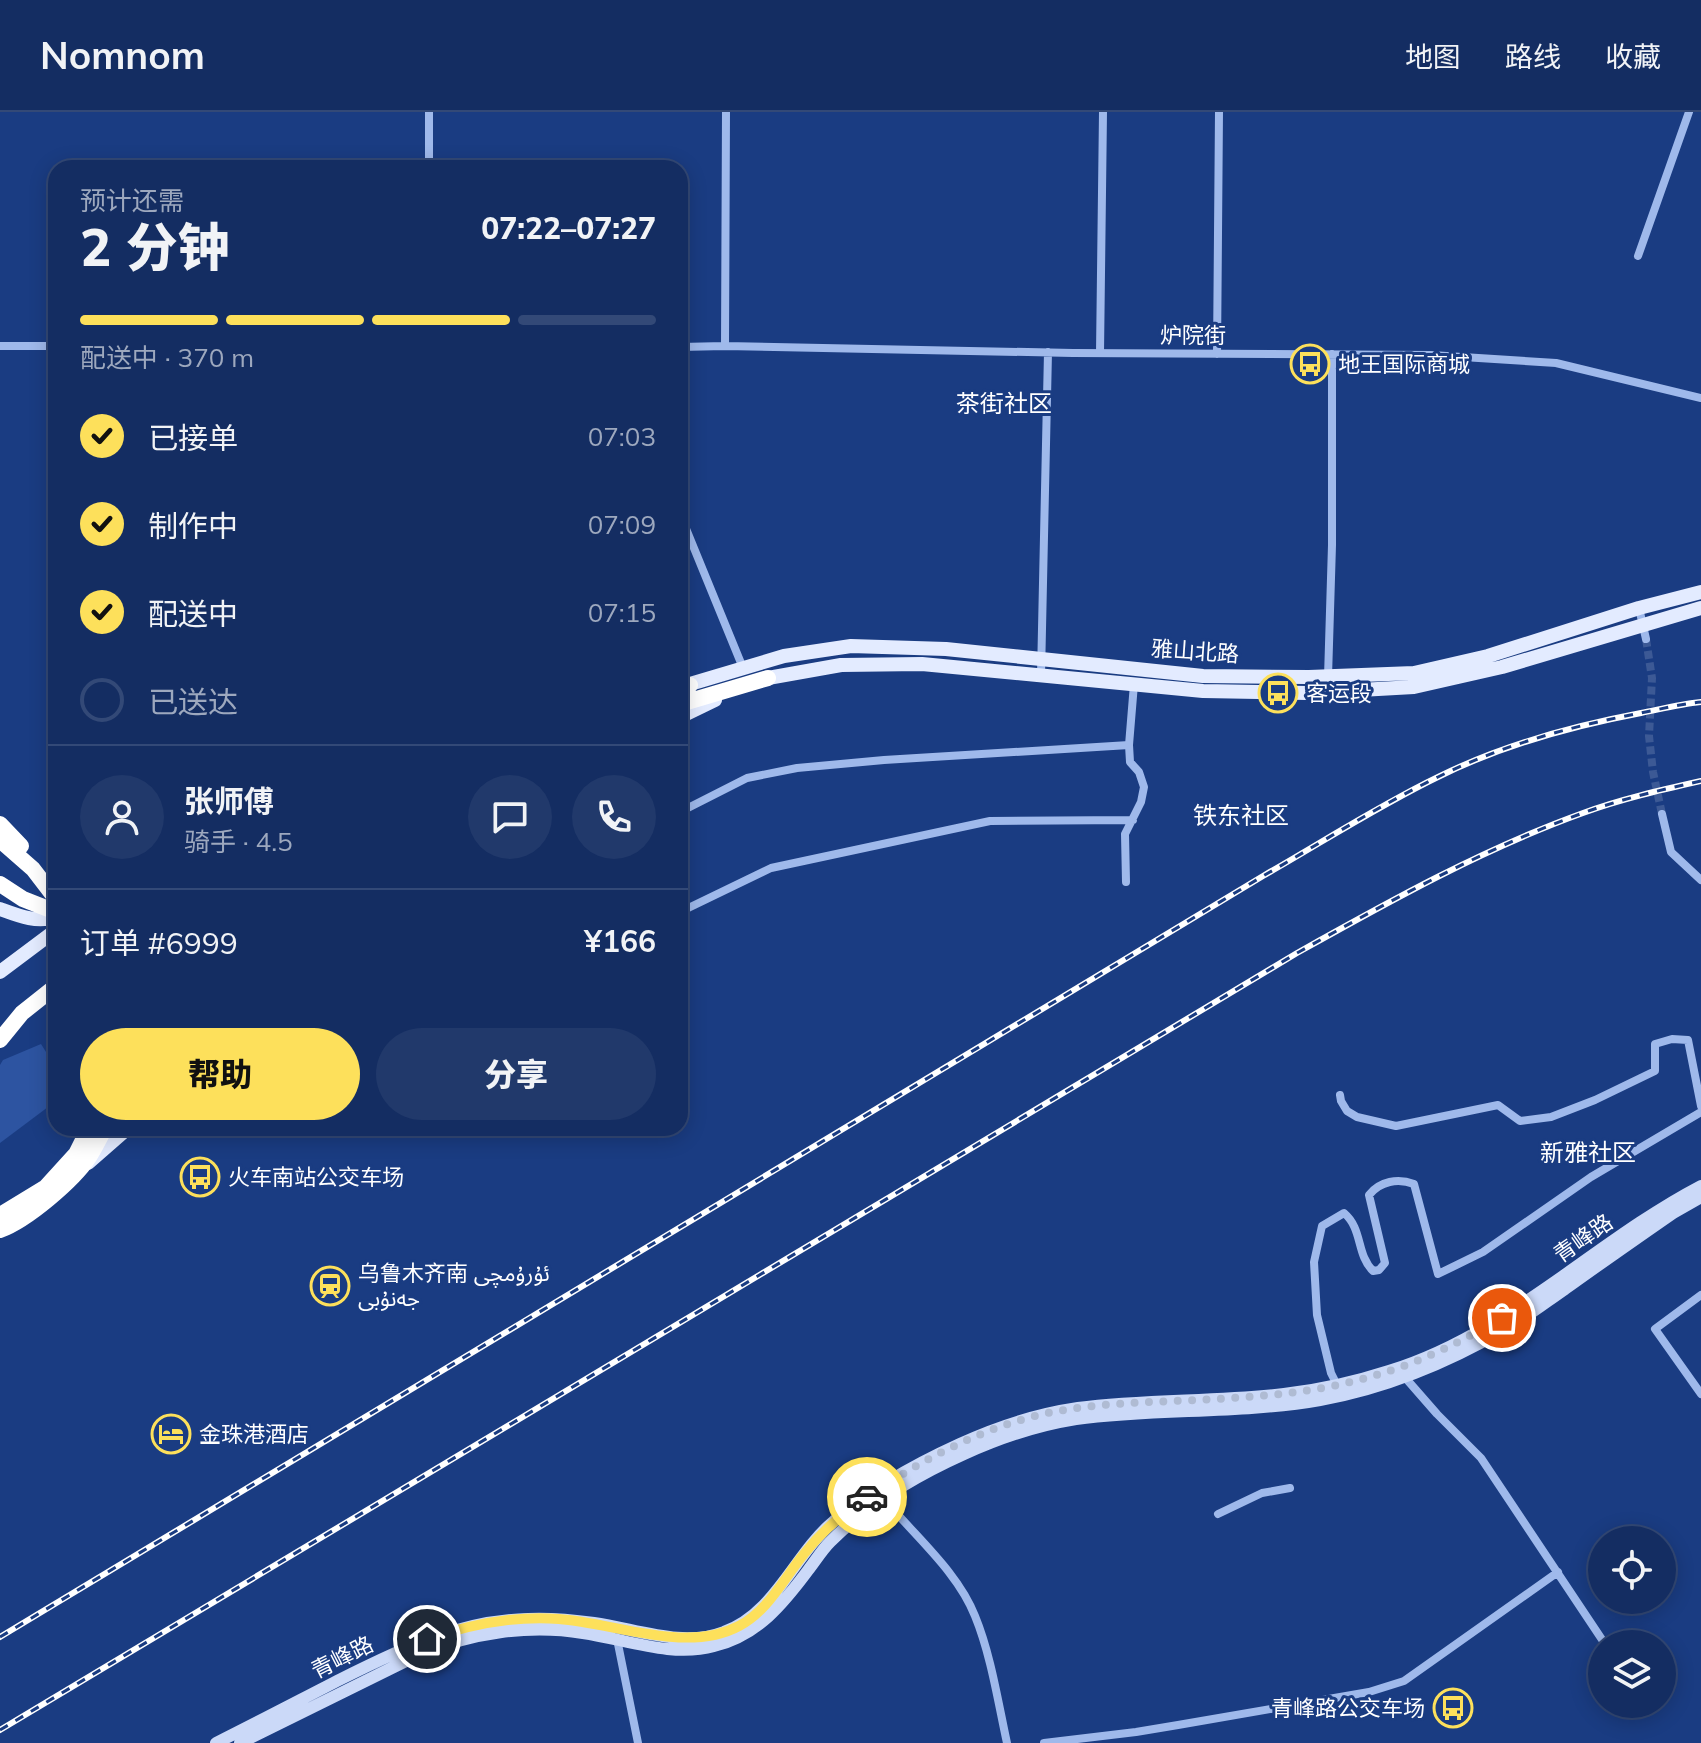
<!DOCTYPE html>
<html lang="zh">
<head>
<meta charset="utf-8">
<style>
	body { margin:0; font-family:Mulish,"Noto Sans Arabic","Noto Sans SC",sans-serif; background:#21396b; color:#f1f3f6; height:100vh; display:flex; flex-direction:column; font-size:30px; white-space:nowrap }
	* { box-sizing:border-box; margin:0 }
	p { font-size:26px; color:#9da8be }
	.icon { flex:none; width:44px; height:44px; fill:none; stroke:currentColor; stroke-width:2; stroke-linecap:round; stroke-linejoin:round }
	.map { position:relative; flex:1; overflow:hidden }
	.sheet { position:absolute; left:48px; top:48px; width:640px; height:976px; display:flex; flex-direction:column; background:#142d62; border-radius:24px; box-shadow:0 4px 20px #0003,0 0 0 2px #334977 }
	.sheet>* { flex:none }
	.tools { position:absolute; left:1588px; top:1414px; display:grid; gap:16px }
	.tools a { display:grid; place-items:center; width:88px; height:88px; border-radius:50%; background:#142d62; box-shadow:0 4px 20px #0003,0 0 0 2px #334977; font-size:40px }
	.pin { position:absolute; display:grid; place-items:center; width:68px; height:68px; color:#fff; margin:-34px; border:4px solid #fff; border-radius:50%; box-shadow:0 2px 8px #0007 }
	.courier { position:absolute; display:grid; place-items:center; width:80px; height:80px; margin:-40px; border:6px solid #fde05b; border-radius:50%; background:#fff; color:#222; box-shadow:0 2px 10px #0007 }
	.overview em { font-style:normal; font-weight:800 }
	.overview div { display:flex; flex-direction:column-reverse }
	.overview { display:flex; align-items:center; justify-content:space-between; height:136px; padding:0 32px }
	h1 { font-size:52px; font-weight:800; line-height:60px }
	.bar { display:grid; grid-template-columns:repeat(4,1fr); gap:12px 8px; align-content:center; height:96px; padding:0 32px }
	.bar i { height:10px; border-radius:6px; background:#334977 }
	.bar .on { background:#fde05b }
	.bar p { grid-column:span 4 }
	.line { display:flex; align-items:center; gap:20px; padding:0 32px; border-top:2px solid #334977 }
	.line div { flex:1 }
	.round { display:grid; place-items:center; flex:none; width:84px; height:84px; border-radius:42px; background:#21396b }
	ol { padding:0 32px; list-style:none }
	li { display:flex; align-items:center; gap:24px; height:88px }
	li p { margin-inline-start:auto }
	li .icon { padding:8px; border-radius:50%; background:#fde05b; color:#111; stroke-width:4 }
	li:last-child { color:#9da8be }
	li i { width:44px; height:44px; border:4px solid #334977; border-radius:50% }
	.action { display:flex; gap:16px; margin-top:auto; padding:16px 32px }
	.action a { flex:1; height:92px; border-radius:48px; background:#fde05b; color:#111; font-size:32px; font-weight:800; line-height:92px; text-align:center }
	.action a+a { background:#21396b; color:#f1f3f6 }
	header { display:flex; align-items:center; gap:48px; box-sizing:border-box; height:112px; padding:0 40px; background:#142d62; border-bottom:2px solid #334977 }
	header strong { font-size:38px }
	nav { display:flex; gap:44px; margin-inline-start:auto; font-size:28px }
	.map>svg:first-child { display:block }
	.green { fill:#2d54a1 }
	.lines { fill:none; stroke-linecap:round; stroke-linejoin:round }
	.street-tunnel { stroke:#3c5995; stroke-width:8; stroke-dasharray:8 4; stroke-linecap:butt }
	.street { stroke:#9fb9eb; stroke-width:8 }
	.secondary { stroke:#cbd9f8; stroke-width:12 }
	.primary { stroke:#e3ebff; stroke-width:14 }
	.highway { stroke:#fff; stroke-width:16 }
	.rail-casing { stroke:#fff; stroke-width:6 }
	.rail { stroke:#1a3c82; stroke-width:3; stroke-dasharray:9; stroke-linecap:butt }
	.done { stroke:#afbbd3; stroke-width:8; stroke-dasharray:0 14.4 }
	.route { stroke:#fde05b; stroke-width:10 }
	.labels { text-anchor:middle; stroke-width:6; stroke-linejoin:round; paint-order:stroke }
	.street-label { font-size:22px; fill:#fff; stroke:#1a3c82 }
	.poi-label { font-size:22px; fill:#fff; stroke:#1a3c82; text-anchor:start }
	.neighbourhood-label { font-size:24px; fill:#fff; stroke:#1a3c82 }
</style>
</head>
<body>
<header>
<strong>Nomnom</strong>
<nav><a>地图</a><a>路线</a><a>收藏</a></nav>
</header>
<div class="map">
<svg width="1701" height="1631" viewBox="0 0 1701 1631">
	<rect width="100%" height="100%" fill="#1a3c82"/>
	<!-- green -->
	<path class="green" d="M41 932 56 956V989L0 1031V953L3 948Z"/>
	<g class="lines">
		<!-- street-tunnel -->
		<path class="street-tunnel" d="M1646 527 1652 566 1649 624 1653 660 1662 702"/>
		<!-- street -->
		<path class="street" d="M429 0V56
			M1638 144 1689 0
			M0 234H56
			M725 234 726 0
			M680 235 725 234 1073 241 1431 243 1556 251 1701 286
			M1100 241 1103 0
			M1217 242 1219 0
			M680 402 743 556
			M1639 496 1646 527
			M1041 563 1048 240
			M1328 565 1332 433V242
			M680 700 747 666 797 656 884 648 1129 633
			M1662 702 1671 740 1701 768
			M1126 770 1125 722 1141 690 1144 675 1139 660 1130 650 1129 633 1134 572
			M680 800 771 756 990 709 1133 708
			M1340 983 1341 989 1347 999 1357 1005 1396 1014 1498 993 1520 1009 1551 1005 1595 988 1655 959V932L1672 927 1688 928 1701 994
			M575 1016H576
			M1701 1183 1655 1217 1701 1282
			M1402 1262 1437 1302 1481 1346 1605 1532
			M1337 1273 1331 1261 1317 1203 1314 1150 1322 1114 1344 1101C1363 1117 1356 1142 1373 1159L1379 1158 1385 1151 1369 1083C1380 1069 1398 1066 1414 1072L1438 1162 1483 1140 1591 1065 1701 1000
			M869 1394C877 1406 888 1401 900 1405 927 1435 960 1466 975 1504 991 1543 998 1590 1007 1631
			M1218 1402 1262 1381 1290 1376
			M617 1527 638 1631
			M1640 1592 1641 1595
			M1044 1631 1136 1620 1178 1613 1369 1580 1404 1569 1558 1460"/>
		<!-- secondary -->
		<path class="secondary" d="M216 1631C258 1610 300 1588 341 1567 403 1536 458 1509 528 1507 550 1506 572 1508 594 1511 637 1517 682 1536 724 1520 775 1502 794 1443 833 1410 869 1378 916 1352 960 1332 997 1315 1037 1302 1078 1296 1146 1287 1216 1290 1284 1282 1320 1278 1355 1270 1389 1259 1507 1223 1594 1130 1701 1074
			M240 1631 420 1542C471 1521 528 1512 583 1521 625 1527 672 1546 714 1534 758 1523 783 1492 809 1457 816 1448 822 1438 830 1430 868 1392 915 1364 964 1342 999 1326 1038 1313 1076 1307 1157 1296 1239 1302 1320 1288 1386 1276 1449 1250 1507 1216 1527 1205 1546 1190 1565 1177 1601 1151 1637 1126 1673 1101L1701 1085"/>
		<!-- primary -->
		<path class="primary" d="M759 569 768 566 841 553 922 552 1203 579 1306 581 1414 575 1502 555 1701 496
			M680 575 784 544 851 534 946 537 1203 564 1309 565 1414 561 1488 544 1639 496 1701 480
			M680 605 715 588
			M0 797C19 804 36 811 56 805
			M0 860 56 818
			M88 1051 128 1016"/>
		<!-- highway -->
		<path class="highway" d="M680 577 690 573
			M680 592 768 566
			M0 712 21 734
			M0 728 33 757 56 787
			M0 772 23 787 56 800
			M0 928 22 901 56 874
			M0 1103 46 1075 76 1042 89 1016
			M0 1118C27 1108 73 1069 89 1045 95 1036 100 1025 105 1016"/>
		<!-- rail casing -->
		<g class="rail-casing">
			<path id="rail" d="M0 1525 1263 764C1321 731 1378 694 1438 665 1502 633 1572 614 1641 601 1661 597 1681 592 1701 590
				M0 1618 1297 841C1390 789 1483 737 1583 701 1621 687 1661 678 1701 669"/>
		</g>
		<!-- rail -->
		<use href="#rail" class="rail"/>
	</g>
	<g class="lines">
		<!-- done -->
		<path class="done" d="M867 1385C917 1351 972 1321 1031 1305 1096 1288 1164 1291 1231 1286 1285 1283 1340 1276 1392 1258 1431 1245 1467 1226 1502 1206"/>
		<!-- route -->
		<path class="route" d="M427 1527C469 1513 514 1503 559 1507 615 1511 687 1542 739 1514 768 1499 784 1466 804 1442 822 1419 843 1401 867 1385"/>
	</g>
	<!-- icons -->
	<defs>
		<g id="bus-ring" transform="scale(2)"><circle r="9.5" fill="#1a3c82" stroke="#fde05b" stroke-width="1.5"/><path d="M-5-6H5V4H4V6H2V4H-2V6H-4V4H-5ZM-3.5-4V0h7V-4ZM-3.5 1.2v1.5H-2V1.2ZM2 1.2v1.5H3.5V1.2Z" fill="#fde05b"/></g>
		<g id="station-ring" transform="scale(2)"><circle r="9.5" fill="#1a3c82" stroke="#fde05b" stroke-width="1.5"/><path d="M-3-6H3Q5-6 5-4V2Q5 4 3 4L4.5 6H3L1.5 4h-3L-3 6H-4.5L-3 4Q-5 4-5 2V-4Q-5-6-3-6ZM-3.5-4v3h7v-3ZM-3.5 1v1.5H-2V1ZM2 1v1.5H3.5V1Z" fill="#fde05b"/></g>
		<g id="hotel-ring" transform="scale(2)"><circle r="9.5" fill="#1a3c82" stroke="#fde05b" stroke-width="1.5"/><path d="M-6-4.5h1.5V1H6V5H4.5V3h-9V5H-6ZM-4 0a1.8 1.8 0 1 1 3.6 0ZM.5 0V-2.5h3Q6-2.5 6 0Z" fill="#fde05b"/></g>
	</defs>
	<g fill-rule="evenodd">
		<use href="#bus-ring" x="1310" y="252"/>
		<use href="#bus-ring" x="1278" y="581"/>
		<use href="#bus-ring" x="200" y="1065"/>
		<use href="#station-ring" x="330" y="1174"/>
		<use href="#hotel-ring" x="171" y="1322"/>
		<use href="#bus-ring" x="1453" y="1596"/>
	</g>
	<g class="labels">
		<!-- street labels -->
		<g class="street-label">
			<text x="1193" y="231">炉院街</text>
			<text transform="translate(1195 539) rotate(4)" y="8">雅山北路</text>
			<text transform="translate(1583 1126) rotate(-35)" y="8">青峰路</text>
			<text transform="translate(342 1545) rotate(-27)" y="8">青峰路</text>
		</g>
		<!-- poi labels -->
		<g class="poi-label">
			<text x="1338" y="260">地王国际商城</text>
			<text x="1306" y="589">客运段</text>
			<text x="228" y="1073">火车南站公交车场</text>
			<text x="358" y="1169">乌鲁木齐南 ئۇرۇمچى<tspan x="358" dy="25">جەنۇبى</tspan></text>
			<text x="199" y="1330">金珠港酒店</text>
			<text x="1425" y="1604" text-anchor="end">青峰路公交车场</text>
		</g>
		<!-- neighbourhood labels -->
		<g class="neighbourhood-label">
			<text x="1004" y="300">茶街社区</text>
			<text x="1241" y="712">铁东社区</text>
			<text x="1588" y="1049">新雅社区</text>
		</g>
	</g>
</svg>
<div class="tools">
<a><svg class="icon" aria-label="locate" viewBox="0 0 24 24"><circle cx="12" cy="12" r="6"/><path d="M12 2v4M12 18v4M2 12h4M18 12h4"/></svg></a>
<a><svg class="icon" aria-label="layers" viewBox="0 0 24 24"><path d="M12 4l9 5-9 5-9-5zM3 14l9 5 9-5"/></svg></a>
</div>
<div class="pin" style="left:1502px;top:1206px;background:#ea580c"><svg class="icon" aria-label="bag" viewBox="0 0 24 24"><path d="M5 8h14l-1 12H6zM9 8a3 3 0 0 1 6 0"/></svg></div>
<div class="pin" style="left:427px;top:1527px;background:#1f2937"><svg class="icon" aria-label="home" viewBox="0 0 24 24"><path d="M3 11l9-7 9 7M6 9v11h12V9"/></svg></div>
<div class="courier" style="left:867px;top:1385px"><svg class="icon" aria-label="car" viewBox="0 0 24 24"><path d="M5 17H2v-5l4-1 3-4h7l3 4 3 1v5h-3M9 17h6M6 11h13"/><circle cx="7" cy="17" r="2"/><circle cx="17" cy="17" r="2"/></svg></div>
<section class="sheet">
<div class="overview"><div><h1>2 分钟</h1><p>预计还需</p></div><em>07:22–07:27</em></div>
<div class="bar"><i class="on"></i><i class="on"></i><i class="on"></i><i></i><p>配送中 · 370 m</p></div>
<ol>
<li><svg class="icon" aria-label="check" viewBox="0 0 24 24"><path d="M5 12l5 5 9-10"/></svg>已接单<p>07:03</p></li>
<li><svg class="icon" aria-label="check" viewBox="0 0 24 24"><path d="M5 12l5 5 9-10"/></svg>制作中<p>07:09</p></li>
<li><svg class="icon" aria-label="check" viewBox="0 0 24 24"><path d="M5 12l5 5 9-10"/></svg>配送中<p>07:15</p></li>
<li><i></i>已送达</li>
</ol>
<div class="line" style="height:144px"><a class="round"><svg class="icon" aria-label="person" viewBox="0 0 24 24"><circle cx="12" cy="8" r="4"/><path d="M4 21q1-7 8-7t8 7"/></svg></a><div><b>张师傅</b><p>骑手 · 4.5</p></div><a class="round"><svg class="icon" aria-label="chat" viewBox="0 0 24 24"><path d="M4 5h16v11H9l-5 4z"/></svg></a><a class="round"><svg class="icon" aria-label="phone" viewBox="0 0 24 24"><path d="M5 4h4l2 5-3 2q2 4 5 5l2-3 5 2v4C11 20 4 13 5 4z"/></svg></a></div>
<div class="line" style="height:104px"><div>订单 #6999</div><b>¥166</b></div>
<div class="action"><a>帮助</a><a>分享</a></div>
</section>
</div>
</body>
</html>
